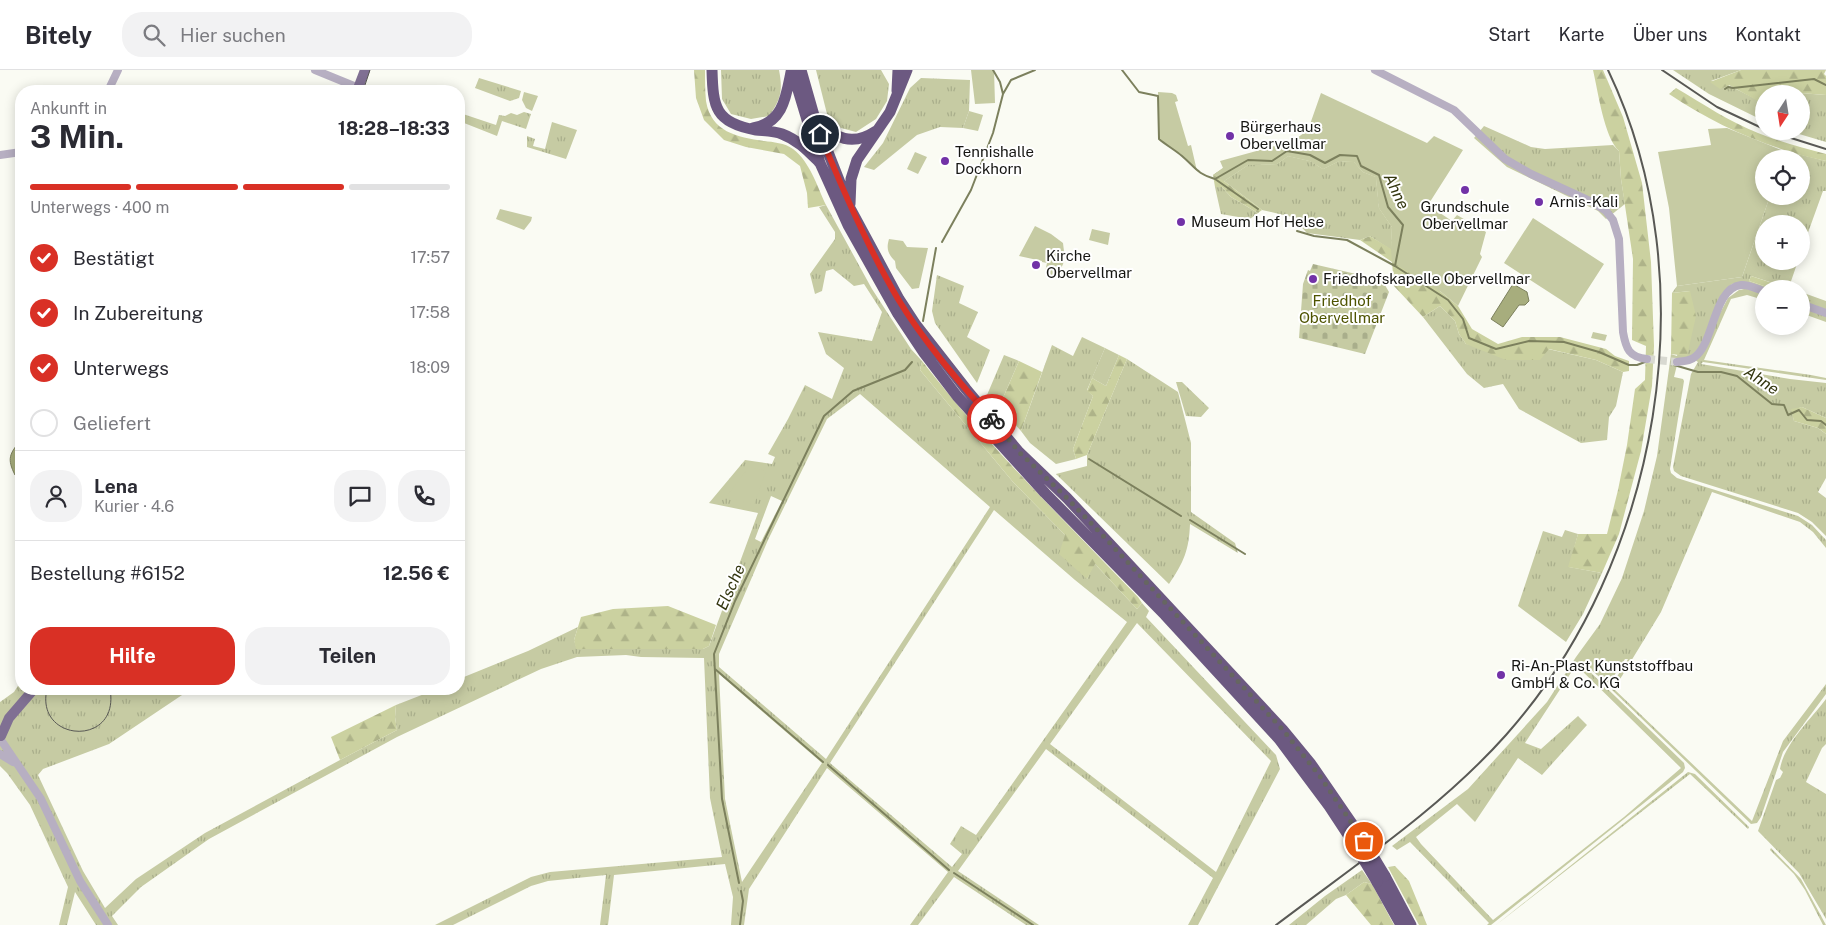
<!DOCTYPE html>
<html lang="de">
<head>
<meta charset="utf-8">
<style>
	body { margin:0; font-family:"Public Sans",sans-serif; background:#f2f2f3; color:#2b2b33; height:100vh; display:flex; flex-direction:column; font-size:19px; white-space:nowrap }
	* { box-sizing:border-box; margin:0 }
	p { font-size:16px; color:#7c7c81 }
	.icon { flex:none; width:28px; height:28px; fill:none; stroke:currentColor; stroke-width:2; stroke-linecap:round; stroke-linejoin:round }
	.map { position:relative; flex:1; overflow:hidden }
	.sheet { position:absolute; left:15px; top:15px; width:450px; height:610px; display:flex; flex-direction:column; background:#fff; border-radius:20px; box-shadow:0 2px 12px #0003 }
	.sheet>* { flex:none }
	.needle { width:32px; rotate:192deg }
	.fabs { position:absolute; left:1755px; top:15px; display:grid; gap:10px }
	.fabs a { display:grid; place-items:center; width:55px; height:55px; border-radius:50%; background:#fff; box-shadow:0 2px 12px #0003; font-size:25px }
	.pin { position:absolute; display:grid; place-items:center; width:42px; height:42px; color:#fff; margin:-21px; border:2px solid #fff; border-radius:50%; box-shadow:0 1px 5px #0007 }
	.courier { position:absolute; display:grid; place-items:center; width:50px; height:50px; margin:-25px; border:4px solid #d93025; border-radius:50%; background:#fff; color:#222; box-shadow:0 1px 6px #0007 }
	.head em { font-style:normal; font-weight:700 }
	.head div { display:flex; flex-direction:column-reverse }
	.head { display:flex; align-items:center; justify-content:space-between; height:85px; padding:0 15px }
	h1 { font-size:32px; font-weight:700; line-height:38px }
	.bar { display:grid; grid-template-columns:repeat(4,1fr); gap:8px 5px; align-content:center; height:60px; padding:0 15px }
	.bar i { height:6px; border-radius:4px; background:#e1e1e2 }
	.bar .active { background:#d93025 }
	.bar p { grid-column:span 4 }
	.line { display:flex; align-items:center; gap:12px; padding:0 15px; border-top:1px solid #e1e1e2 }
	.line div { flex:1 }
	.round { display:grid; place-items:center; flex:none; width:52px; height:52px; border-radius:20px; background:#f2f2f3 }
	ol { padding:0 15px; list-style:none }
	li { display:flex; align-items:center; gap:15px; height:55px }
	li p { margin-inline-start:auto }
	li .icon { padding:5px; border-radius:50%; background:#d93025; color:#fff; stroke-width:4 }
	li:last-child { color:#7c7c81 }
	li i { width:28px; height:28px; border:2px solid #e1e1e2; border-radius:50% }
	.cta { display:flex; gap:10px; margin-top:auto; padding:10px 15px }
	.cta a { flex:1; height:58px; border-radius:20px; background:#d93025; color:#fff; font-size:20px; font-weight:700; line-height:58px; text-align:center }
	.cta a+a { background:#f2f2f3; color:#2b2b33 }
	header { display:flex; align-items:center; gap:30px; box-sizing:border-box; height:70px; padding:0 25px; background:#fff; border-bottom:1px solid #e1e1e2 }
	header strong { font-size:24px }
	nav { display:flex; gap:28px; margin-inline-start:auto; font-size:18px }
	.search { width:350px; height:45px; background:#f2f2f3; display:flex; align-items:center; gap:12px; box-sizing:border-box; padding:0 18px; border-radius:20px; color:#7c7c81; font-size:19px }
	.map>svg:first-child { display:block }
	.grass { fill:url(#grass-tufts); fill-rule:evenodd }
	.forest { fill:url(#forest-firs) }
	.cemetery { fill:url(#cemetery-stones) }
	.green { fill:#c6cba3 }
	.water { fill:#a7ad7d; stroke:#7c805d }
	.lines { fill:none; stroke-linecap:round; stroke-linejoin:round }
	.stream { stroke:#7c805d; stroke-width:2 }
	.minor-tunnel { stroke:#d8d9d1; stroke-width:8; stroke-dasharray:8 4; stroke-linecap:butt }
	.minor { stroke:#b7afc2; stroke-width:8 }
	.major { stroke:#807093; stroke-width:10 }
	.highway { stroke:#6c5981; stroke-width:11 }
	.tram { stroke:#595955; stroke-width:1 }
	.rail { stroke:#595955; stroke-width:2 }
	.highway-bridge { stroke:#6c5981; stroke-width:11 }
	.done { stroke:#666661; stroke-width:5; stroke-dasharray:0 9 }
	.route { stroke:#d93025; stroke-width:6 }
	.poi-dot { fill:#7232a7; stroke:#fff; stroke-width:2 }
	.labels { text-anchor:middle; stroke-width:4; stroke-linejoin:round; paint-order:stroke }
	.poi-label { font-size:15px; fill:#161613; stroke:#fff; text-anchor:start }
	.park-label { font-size:15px; fill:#4e5300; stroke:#fff }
	.water-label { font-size:16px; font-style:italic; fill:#343710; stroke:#fff }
</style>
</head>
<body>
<header>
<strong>Bitely</strong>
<div class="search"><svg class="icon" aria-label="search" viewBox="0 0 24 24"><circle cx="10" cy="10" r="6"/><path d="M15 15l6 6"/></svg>Hier suchen</div>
<nav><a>Start</a><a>Karte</a><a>Über uns</a><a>Kontakt</a></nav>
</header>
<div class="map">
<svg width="1826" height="855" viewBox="0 0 1826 855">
	<defs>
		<pattern id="grass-tufts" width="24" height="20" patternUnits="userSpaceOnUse" patternTransform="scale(1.25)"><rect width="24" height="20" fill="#c6cba3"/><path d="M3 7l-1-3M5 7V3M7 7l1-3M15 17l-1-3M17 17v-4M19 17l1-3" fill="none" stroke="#a9ae8b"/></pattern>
		<pattern id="forest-firs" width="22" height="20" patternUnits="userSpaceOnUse" patternTransform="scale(1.25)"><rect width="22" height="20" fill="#cbd1a0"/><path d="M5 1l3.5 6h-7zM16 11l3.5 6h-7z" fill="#aeb389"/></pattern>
		<pattern id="cemetery-stones" width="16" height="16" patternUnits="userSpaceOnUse" patternTransform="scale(1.25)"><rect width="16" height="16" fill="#c6cba3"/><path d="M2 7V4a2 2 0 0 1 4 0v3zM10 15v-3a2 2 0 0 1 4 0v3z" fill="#a9ae8b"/></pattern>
	</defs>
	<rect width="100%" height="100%" fill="#fafbf3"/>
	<!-- grass -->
	<path class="grass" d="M721 0H779C783 21 781 29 769 46L751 49 731 44 722 29Z
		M816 0H881L889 14 887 31 876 49 856 62 841 58 827 44Z
		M1673 0H1741L1711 11 1728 15 1758 30 1764 29V51L1709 24Z
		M479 8 521 21 519 28 510 31 475 18Z
		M921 8 970 10 969 41 963 58 940 57 917 65 874 100 864 97 883 73 910 18Z
		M524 22 538 26 532 41 526 38 522 30Z
		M1800 23 1826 25V72L1789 61H1801V24H1796Z
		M524 42 531 44 526 59 502 51 497 66 459 51 460 43 496 55 499 45 505 46 511 43 517 45Z
		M552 52 577 60 566 89 527 77V66L535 69 533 76 545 79Z
		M1484 56 1531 77 1545 79 1613 75 1619 81 1621 109 1625 134 1606 149 1598 141 1507 97 1474 68Z
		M1786 81 1826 91V121H1823L1801 182V154H1764V191H1798L1789 217 1792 219 1751 206 1749 211 1773 219H1764V230L1747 225 1731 229 1704 290 1811 305 1826 308V310L1703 292 1701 294 1790 309 1826 313V348L1802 337 1792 340 1794 351 1818 358 1826 364V408L1818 422 1826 428V466L1812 452 1798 443 1681 406 1674 401 1673 397 1691 304 1698 292 1695 290 1728 228 1739 220 1744 219 1743 212 1732 214 1726 219 1702 272 1694 286 1678 291 1674 307 1683 309 1684 311 1670 399 1671 403 1677 408 1798 446 1812 455 1826 470V478L1813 462 1800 452 1712 422 1661 542 1614 619 1752 751 1783 671 1826 614V624L1783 682 1761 747 1757 753 1751 754 1612 620 1613 613 1628 589H1625L1608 615 1584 593 1583 595 1684 693 1685 698 1683 702 1491 855H1487L1489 853 1410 772 1397 780 1392 776 1468 719 1547 632 1576 587 1600 554 1622 508 1644 441 1657 386 1671 284 1677 286 1690 221 1672 223 1677 216 1742 207 1770 126H1801V89H1783ZM1576 595 1681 698 1624 747 1493 850 1421 774 1416 767 1457 734 1475 752 1518 688 1542 705 1587 655 1578 646 1541 679 1525 673Z
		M1288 86 1310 91 1323 99 1339 91 1354 92 1363 102 1376 107 1379 138 1392 157 1391 180 1370 166 1360 170 1307 163 1292 147 1262 140 1224 111 1248 95 1277 94Z
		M1215 117H1222L1231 127 1258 143 1250 149 1221 144Z
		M826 135 872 219 911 279 922 291 920 300 1013 412 1066 466 1087 509 1094 493 1137 539 1142 533 1149 541 1146 547 1276 685 1280 699 1198 855H1188L1213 808 1046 679 958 801 1039 855H1026L954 807 918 855H910L948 802 827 698 749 819 744 855H731L733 827 725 794 614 805 608 855H600L606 805 548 811 531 816 453 855H435L531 807 550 802 722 787 710 728 704 588 641 587 626 585 577 587 541 599 397 667 209 769 141 817 112 846 118 855H96L75 822 67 855H59L68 817 30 735 7 703 0 696V632L14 622 21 611V619H191L109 674 43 699 38 705 83 801 105 838 136 809 205 763 340 690 397 660 395 647 396 635 437 619H459V609L528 581 578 557 574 570 577 579H703L709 576 758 443 709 433 745 390 772 394 775 387 768 384 788 349 805 315 832 329 844 298 826 284 818 262 872 271 882 242 864 214 854 216 833 199 826 201 822 221 815 224 810 204 835 169V162L819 137ZM860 324 990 437 826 689 719 597V584L768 470 827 349ZM771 426 782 431 761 472 755 469ZM994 440 1075 510 1127 552 976 765 961 756 950 774 962 784 952 797 830 693ZM1137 553 1271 691 1216 802 1050 674ZM719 604 822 693 742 812 725 729Z
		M937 205 964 216 959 233 978 242 967 267 990 280 977 313 935 253 932 241Z
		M1801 222 1826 231V252L1801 243Z
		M1440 236 1455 251 1459 264 1466 274 1548 279 1596 290 1623 302 1616 336 1609 347 1607 370 1581 373 1519 339 1503 314 1484 318 1467 304 1423 247Z
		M1082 267 1105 278 1087 320 1093 326 1073 379 1076 389 1056 394 1030 373 1021 361 1052 275 1073 286Z
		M1004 285 1019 291 999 337 987 325Z
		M1127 289 1178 322 1191 373V442L1235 473 1238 483 1190 454C1189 480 1184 492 1169 514L1056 404 1087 396V385Z
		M1176 312H1182L1209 338 1201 347 1186 346Z
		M1565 460 1578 464 1569 497 1602 503 1583 544 1566 572 1518 536 1543 461 1562 467Z
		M1826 629V674L1822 678 1806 712 1826 724V849L1799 803 1758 761 1776 710 1780 708 1783 702 1780 699C1784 674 1811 649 1826 629Z
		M1688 702 1695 704 1749 757 1748 759 1690 704 1496 855Z
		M1771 778 1801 809 1826 855H1823L1805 820 1794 804 1770 780Z
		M1362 800 1372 814 1364 812 1346 825 1336 829 1306 855H1289L1325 826Z"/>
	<!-- forest -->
	<path class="forest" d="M694 0H705C705 10 705 21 706 31 711 62 737 67 764 71 773 72 785 73 793 79 810 92 817 116 826 135L808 138 807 123 800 96 784 84 746 77 724 70 704 50 696 28Z
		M1593 0H1603L1623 47 1642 113 1651 192 1654 276 1652 316 1641 381 1619 464 1602 503 1568 497 1578 464H1607L1618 420 1627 375 1635 319 1645 310 1646 276 1632 270 1633 189 1621 109 1619 81C1604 67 1598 21 1593 0Z
		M1741 0H1826L1824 4 1826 6V25L1800 23 1764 24V29L1758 31 1729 15 1720 19 1710 12Z
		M1676 18C1703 34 1730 52 1758 63 1780 72 1803 78 1826 84V91C1769 79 1717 56 1669 24Z
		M1340 79 1381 101 1440 221 1458 236 1472 259 1498 274 1522 267H1560L1606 279 1615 286 1629 291V301L1623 302 1596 290 1549 279 1540 290H1506L1466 274 1459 264 1455 251 1440 236 1423 247 1394 216 1392 192 1360 170 1370 166 1391 179 1392 157 1379 138 1376 107 1363 102 1354 92 1339 91 1323 99 1310 91 1288 86 1277 94 1248 95 1224 111 1262 140 1258 143 1231 127 1222 117H1215L1213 105 1223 98 1243 88Z
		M1751 206 1788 218 1773 219 1749 211Z
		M1690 221 1696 246 1687 286 1671 284 1672 223Z
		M1119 285 1127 289 1087 385 1076 389 1073 379 1093 326 1087 321 1092 308 1106 316Z
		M922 291C988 376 1064 450 1138 527L1142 533 1137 539 1095 494 1087 509 1059 484 1065 465 1013 412 920 300Z
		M1019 291 1042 302 1021 361 999 337Z
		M1802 337 1826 348V364L1818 358 1794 351 1791 339Z
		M668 536 716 555 709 576 703 579H576L574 570 581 547 613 539Z
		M396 635 395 647 397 660 340 690 331 667Z
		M1395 796 1409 811 1427 855H1419L1388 797Z
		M1364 812 1372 814 1394 855H1371L1346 825Z"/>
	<!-- cemetery -->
	<path class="cemetery" d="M1313 194 1382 210 1389 222 1365 284 1299 268 1303 214 1308 200 1310 201Z"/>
	<!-- green -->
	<path class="green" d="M971 0H994L995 33 975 34Z
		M1158 22 1172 23 1176 25 1178 31 1175 32 1188 76 1191 75 1197 101 1183 87 1159 69Z
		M1321 23 1427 73 1434 66 1463 80 1428 135 1452 151 1457 145 1486 162 1480 184 1482 187 1458 236 1440 221 1392 192 1391 180 1392 157 1379 138 1376 107 1363 102 1354 92 1339 91 1323 99 1310 91 1288 86 1277 94 1248 95 1224 111 1213 105 1223 98 1220 91 1293 71 1308 60Z
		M969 41 983 45 978 61 963 58Z
		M1727 58 1786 82 1783 89H1764V126H1770L1742 207 1677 216 1669 138 1658 82 1711 75 1708 59Z
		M915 82 927 87 918 104 907 99Z
		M500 139 532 147 531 151 524 160 496 149Z
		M1533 148 1604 194 1575 239 1504 193Z
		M1035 156 1051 164 1063 173C1064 182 1066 191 1061 198L1063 204 1057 206V208L1049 206 1050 203 1045 202 1047 193 1042 192V191L1019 186Z
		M1092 159 1110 163 1108 175 1089 170Z
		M889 169 903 171 907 177 928 178 919 218 912 219 896 198 895 191C888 184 886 179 889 169Z
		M1593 262 1607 265 1605 271 1591 268Z
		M1105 278 1119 285 1106 316 1092 308Z
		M749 397 766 401 754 435 726 427Z"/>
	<!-- water -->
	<path class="water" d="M1513 214 1527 222 1529 231 1525 235H1519L1503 257 1491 249Z
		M21 370V404L15 405C7 389 9 384 21 370Z"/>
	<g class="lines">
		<!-- stream -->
		<path class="stream" d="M1122 0 1139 22 1158 26 1159 69C1166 75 1175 80 1182 86 1195 97 1197 104 1215 109L1248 90 1272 91 1287 81 1310 85 1325 93 1340 85 1357 86 1361 96 1379 105 1388 137 1403 155 1395 196 1448 230 1463 249 1469 268 1496 279 1529 271 1564 272 1599 282 1629 295H1637L1645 292
			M1725 19 1728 17 1733 18 1814 9 1826 15
			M1003 24 1011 10 1035 0
			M1215 109 1258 139
			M1297 161 1314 166 1347 170 1395 196
			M942 172 971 120 993 63 1003 24 1000 12 993 0
			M923 251 936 178
			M1674 295 1698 302H1721L1737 306 1772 334 1784 335 1788 345 1799 340 1807 350 1821 351 1826 355
			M1089 389 1181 446
			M1190 450 1245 484
			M715 599 823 692
			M828 695 949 800
			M954 803 1033 855
			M739 813 722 729 714 584 735 531 824 346 853 321 905 300 912 292
			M740 855 743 831 741 821"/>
		<!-- minor-tunnel -->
		<path class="minor-tunnel" d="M1647 289 1677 292"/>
		<!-- minor -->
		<path class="minor" d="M315 0 359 18
			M1375 0 1454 40 1505 89 1531 104 1592 132 1606 141 1613 150 1619 169 1623 262C1626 279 1629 287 1647 289
			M108 21 118 0
			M0 85 21 82
			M1801 234 1826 243
			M1677 292C1684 291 1691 291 1696 286 1714 271 1714 218 1741 215 1748 214 1757 219 1764 221
			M1 670 41 729 80 811 108 855
			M0 684 13 692"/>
		<!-- major -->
		<path class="major" d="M357 21 365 0
			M1 666 9 648 34 619"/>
		<!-- highway -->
		<path class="highway" d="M712 0C713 37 715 53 756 60 765 61 774 61 782 64 798 70 808 81 819 92
			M792 0 820 93 848 155 898 244 924 283 957 326 1045 423 1165 545 1279 669 1329 736 1356 777
			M801 0 815 49 850 138 899 229 916 255 966 319 1019 382 1067 428 1283 660 1311 694 1364 771
			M897 21 898 0
			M817 51C835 68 852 77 876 61
			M753 58C783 53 786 27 791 2
			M850 134 851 109 857 90 890 42 907 0
			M1385 806 1411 855
			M1377 812 1401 855"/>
		<!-- tram -->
		<path class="tram" d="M363 21 370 0
			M47 619C34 673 121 678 110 619"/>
		<!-- rail -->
		<path class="rail" d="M1662 0 1717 37 1764 59
			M1769 61 1826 79
			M1276 855C1355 795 1440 739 1506 665 1660 492 1709 211 1608 0"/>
		<!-- highway-bridge -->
		<path class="highway-bridge" d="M1364 771 1385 806
			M1356 777 1377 812"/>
	</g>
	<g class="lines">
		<!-- done -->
		<path class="done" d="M992 349 1019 382 1067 428 1108 471 1283 660 1319 705 1364 771"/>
		<!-- route -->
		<path class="route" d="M820 64C843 121 867 176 898 229 924 272 959 312 992 349"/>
	</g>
	<!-- markers -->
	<g class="poi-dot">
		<circle cx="1230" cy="66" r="5"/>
		<circle cx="945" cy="91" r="5"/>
		<circle cx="1465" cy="120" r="5"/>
		<circle cx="1539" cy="132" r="5"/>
		<circle cx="1181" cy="152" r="5"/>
		<circle cx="1036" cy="195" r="5"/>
		<circle cx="1313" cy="209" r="5"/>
		<circle cx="1501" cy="605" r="5"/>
	</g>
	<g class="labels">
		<!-- poi labels -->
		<g class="poi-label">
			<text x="1240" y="62">Bürgerhaus<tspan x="1240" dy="17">Obervellmar</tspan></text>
			<text x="955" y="87">Tennishalle<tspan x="955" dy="17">Dockhorn</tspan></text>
			<text x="1549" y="137">Arnis-Kali</text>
			<text x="1465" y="142" text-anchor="middle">Grundschule<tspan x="1465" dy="17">Obervellmar</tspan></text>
			<text x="1191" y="157">Museum Hof Helse</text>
			<text x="1046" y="191">Kirche<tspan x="1046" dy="17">Obervellmar</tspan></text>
			<text x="1323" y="214">Friedhofskapelle Obervellmar</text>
			<text x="1511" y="601">Ri-An-Plast Kunststoffbau<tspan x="1511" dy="17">GmbH &amp; Co. KG</tspan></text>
		</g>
		<!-- park labels -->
		<g class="park-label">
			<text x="1342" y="236">Friedhof<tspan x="1342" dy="17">Obervellmar</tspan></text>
		</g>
		<!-- water labels -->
		<g class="water-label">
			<text transform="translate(1397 121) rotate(64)" y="6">Ahne</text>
			<text transform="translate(1762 310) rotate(34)" y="6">Ahne</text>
			<text transform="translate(730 517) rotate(-66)" y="6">Elsche</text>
		</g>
	</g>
</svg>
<div class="fabs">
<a><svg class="needle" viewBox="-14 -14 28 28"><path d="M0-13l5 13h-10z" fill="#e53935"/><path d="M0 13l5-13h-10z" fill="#7c7c81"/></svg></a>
<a><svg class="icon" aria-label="locate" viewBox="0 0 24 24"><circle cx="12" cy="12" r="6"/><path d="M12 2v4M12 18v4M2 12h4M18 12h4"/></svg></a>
<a>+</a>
<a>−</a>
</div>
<div class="pin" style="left:1364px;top:771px;background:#ea580c"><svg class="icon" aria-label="bag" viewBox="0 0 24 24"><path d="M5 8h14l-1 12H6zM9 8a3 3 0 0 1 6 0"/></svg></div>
<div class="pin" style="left:820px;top:64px;background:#1f2937"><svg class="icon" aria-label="home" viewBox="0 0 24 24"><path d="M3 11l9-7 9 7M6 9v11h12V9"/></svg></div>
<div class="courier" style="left:992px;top:349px"><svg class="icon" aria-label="bike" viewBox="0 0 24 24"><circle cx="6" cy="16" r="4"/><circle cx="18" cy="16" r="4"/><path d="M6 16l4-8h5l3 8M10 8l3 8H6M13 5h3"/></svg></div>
<section class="sheet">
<div class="head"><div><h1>3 Min.</h1><p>Ankunft in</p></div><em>18:28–18:33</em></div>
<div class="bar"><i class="active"></i><i class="active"></i><i class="active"></i><i></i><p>Unterwegs · 400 m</p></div>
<ol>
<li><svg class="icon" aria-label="check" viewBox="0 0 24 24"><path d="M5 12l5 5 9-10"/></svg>Bestätigt<p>17:57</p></li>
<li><svg class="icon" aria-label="check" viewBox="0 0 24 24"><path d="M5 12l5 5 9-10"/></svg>In Zubereitung<p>17:58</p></li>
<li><svg class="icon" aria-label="check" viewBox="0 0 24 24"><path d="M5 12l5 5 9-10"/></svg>Unterwegs<p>18:09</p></li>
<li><i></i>Geliefert</li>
</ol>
<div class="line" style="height:90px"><a class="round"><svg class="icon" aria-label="person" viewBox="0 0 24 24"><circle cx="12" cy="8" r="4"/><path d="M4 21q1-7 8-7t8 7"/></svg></a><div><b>Lena</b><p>Kurier · 4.6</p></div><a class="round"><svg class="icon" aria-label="chat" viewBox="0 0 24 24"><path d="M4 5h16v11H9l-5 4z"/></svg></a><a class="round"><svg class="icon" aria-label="phone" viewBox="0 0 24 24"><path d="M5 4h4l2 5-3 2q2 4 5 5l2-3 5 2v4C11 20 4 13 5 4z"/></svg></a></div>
<div class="line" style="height:65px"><div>Bestellung #6152</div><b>12.56 €</b></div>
<div class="cta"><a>Hilfe</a><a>Teilen</a></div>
</section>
</div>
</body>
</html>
